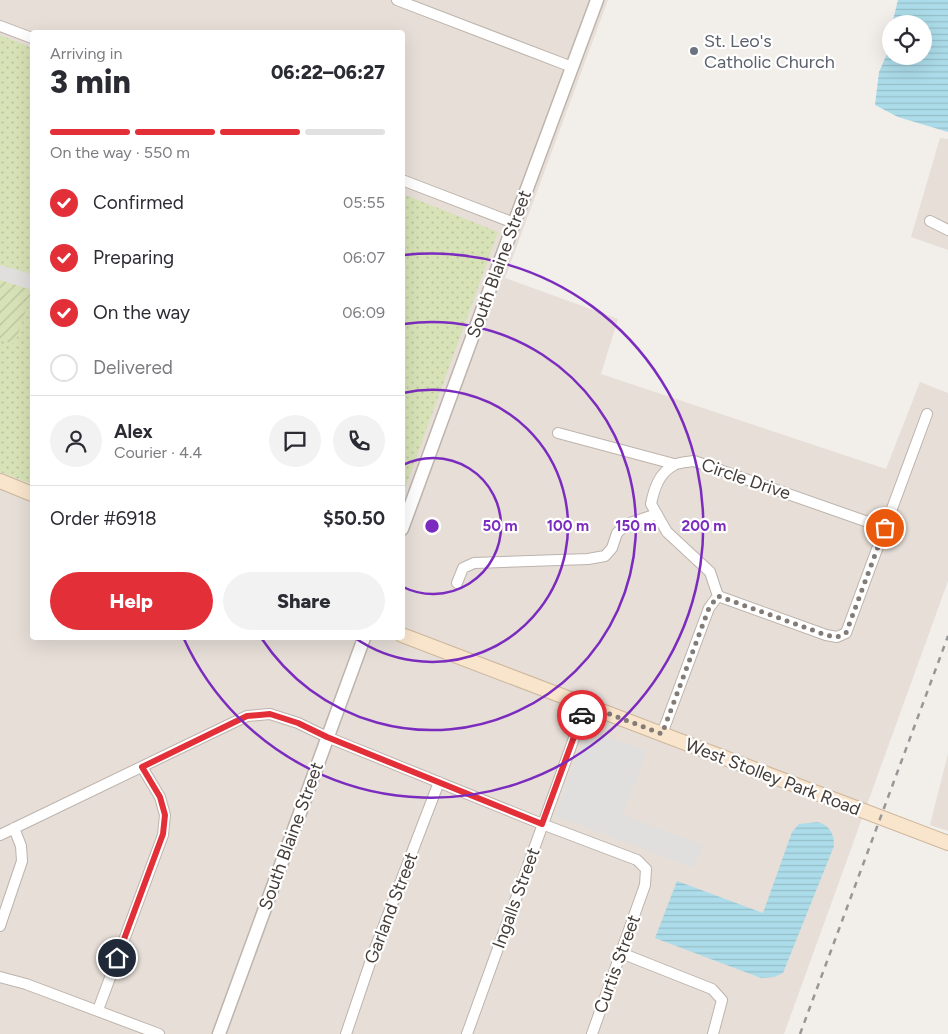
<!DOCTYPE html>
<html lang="en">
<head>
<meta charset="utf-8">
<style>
	body { margin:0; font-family:Figtree,sans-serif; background:#f2f2f3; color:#2b2b33; height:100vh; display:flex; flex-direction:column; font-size:19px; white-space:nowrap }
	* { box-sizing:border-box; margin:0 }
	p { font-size:16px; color:#7c7c81 }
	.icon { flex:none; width:28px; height:28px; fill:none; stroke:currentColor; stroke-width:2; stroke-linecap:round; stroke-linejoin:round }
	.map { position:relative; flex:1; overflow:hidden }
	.side { position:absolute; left:30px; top:30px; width:375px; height:610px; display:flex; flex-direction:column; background:#fff; border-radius:5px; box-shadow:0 5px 20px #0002 }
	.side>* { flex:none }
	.controls { position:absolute; left:882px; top:15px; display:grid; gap:10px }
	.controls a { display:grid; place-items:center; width:50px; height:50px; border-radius:50%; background:#fff; box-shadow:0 5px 20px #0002; font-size:25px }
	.pin { position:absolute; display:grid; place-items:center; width:42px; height:42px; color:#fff; margin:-21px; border:2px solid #fff; border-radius:50%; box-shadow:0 1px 5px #0007 }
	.courier { position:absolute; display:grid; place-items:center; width:50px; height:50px; margin:-25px; border:4px solid #e32f38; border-radius:50%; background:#fff; color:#222; box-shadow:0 1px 6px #0007 }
	.summary em { font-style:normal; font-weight:800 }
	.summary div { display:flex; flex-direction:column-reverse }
	.summary { display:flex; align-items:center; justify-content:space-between; height:85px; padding:0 20px }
	h1 { font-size:32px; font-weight:800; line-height:38px }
	.bar { display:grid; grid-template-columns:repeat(4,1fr); gap:8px 5px; align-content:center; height:60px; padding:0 20px }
	.bar i { height:6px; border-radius:4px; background:#e1e1e2 }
	.bar .active { background:#e32f38 }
	.bar p { grid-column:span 4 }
	.line { display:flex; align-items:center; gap:12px; padding:0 20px; border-top:1px solid #e1e1e2 }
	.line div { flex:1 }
	.round { display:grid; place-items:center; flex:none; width:52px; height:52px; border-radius:26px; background:#f2f2f3 }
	ol { padding:0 20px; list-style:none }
	li { display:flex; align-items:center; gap:15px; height:55px }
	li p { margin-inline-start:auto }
	li .icon { padding:5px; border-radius:50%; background:#e32f38; color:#fff; stroke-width:4 }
	li:last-child { color:#7c7c81 }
	li i { width:28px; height:28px; border:2px solid #e1e1e2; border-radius:50% }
	.cta { display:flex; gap:10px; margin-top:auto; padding:10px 20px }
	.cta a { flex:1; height:58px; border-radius:30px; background:#e32f38; color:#fff; font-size:20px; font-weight:800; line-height:58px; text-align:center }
	.cta a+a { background:#f2f2f3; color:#2b2b33 }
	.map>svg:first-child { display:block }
	.residential { fill:#e6ded7; fill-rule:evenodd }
	.park { fill:url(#park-dots) }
	.garden { fill:url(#garden-furrows) }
	.parking { fill:#e1dfdd }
	.water { fill:url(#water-rules) }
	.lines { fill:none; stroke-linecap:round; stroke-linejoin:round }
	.minor-casing { stroke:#bdb4ac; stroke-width:12 }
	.tertiary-casing { stroke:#bdb4ac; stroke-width:15 }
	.secondary-casing { stroke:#cdb79d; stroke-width:16 }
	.minor { stroke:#fff; stroke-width:10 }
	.tertiary { stroke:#fff; stroke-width:12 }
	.secondary { stroke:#f9e5cc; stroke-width:14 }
	.rail { stroke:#979797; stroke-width:2.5; stroke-dasharray:6 6; stroke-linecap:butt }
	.done { stroke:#827b76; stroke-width:5; stroke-dasharray:0 9 }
	.route { stroke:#e32f38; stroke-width:6 }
	.ring { fill:none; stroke:#7b2cbf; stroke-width:2.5 }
	.worship-dot { fill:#6b7280; stroke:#fff; stroke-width:2 }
	.labels { text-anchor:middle; stroke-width:4.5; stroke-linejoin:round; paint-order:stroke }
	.worship-label { font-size:18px; fill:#5b616d; stroke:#fff; text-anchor:start }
	.street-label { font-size:18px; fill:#453d38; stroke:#fff }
	.centre { fill:#7b2cbf; stroke:#fff; stroke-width:2.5 }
	.ring-label { font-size:15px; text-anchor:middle; font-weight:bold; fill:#7b2cbf; stroke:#fff; stroke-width:4.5; stroke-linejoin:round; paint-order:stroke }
</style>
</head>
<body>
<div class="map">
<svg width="948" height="1034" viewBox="0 0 948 1034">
	<defs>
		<pattern id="park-dots" width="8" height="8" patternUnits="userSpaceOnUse" patternTransform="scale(1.25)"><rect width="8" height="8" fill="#d7e2b6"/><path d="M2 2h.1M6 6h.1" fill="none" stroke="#bac39d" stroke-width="1.8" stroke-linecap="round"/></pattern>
		<pattern id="garden-furrows" width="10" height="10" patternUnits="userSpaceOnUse" patternTransform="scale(1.25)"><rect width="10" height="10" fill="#d7e2b6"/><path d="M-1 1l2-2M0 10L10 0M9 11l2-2" fill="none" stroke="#bac39d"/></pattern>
		<pattern id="water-rules" width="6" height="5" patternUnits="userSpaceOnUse" patternTransform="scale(1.25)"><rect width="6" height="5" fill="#acdce9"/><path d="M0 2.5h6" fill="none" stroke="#95bec9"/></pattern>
	</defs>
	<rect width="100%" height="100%" fill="#f2eee9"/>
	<!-- residential -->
	<path class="residential" d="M0 0H608L505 278 618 319 601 374 886 469 920 382 948 393V581L784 1034H0ZM32 32H402V638H32Z
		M940 138 948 139V250L911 237Z
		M948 754V831L930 825Z"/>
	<!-- park -->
	<path class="park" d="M0 35 32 48V484L0 472Z
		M403 194 498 232 403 494Z"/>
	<!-- garden -->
	<path class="garden" d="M0 279 32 290 15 344 0 340Z"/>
	<!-- parking -->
	<path class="parking" d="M0 265 32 274V290L0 280Z
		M587 729 647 751 623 815 703 845 694 868 555 816Z"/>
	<!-- water -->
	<path class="water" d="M898 0H948V132L898 117 875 105 879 72 890 47 891 29V56H924V24H892Z
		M818 822C830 826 834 833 834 846L783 973 774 977 761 978 655 938 677 881 763 913 792 832 799 824Z"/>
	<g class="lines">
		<!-- minor casing -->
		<g class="minor-casing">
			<path id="minor" d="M397 0 572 67
				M0 26 32 38
				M402 180 514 223
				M930 221 948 230
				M558 433 674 464
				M885 528 694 461C688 462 679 462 674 465 659 473 654 489 651 504L667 532 710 572 718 596 826 635 837 637 846 633 927 414
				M457 583 463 568 474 563 588 559 605 556 612 548 617 533 627 524 657 514
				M662 734 709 608 718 596
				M0 835 247 716 270 714 298 723 327 737 542 824 637 860 646 869 645 885 592 1034
				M0 926 22 861 21 846 14 828
				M621 953 712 989 722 1000 713 1034
				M0 977 26 984 159 1034
				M98 1010 163 835 165 815 160 797 142 767
				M346 1034 373 954 439 782
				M467 1034 586 705"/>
		</g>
		<!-- tertiary casing -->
		<g class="tertiary-casing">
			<path id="tertiary" d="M402 529 502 256 597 0
				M219 1034 364 638"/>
		</g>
		<!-- secondary casing -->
		<g class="secondary-casing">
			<path id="secondary" d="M0 481 32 494
				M402 635 948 843"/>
		</g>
		<!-- minor -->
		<use href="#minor" class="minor"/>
		<!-- tertiary -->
		<use href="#tertiary" class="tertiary"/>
		<!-- secondary -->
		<use href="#secondary" class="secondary"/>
		<!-- rail -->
		<path class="rail" d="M800 1034 948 636"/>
	</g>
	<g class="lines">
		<!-- done -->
		<path class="done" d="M582 715 586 705 662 734 709 608 718 596 826 635 837 637 846 633 885 528"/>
		<!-- route -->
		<path class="route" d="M117 958 163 834 165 815 160 797 142 767 247 716 270 714 298 723 327 737 542 824 582 715"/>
	</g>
	<!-- distance rings -->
	<g class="ring">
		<path d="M403 465A68 68 0 1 1 403 587"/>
		<path d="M403 393A136 136 0 1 1 355 638"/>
		<path d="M404 324A204 204 0 1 1 262 639"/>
		<path d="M404 255A272 272 0 1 1 184 639"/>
	</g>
	<!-- markers -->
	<circle class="worship-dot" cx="694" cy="51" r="5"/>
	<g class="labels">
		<!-- worship labels -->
		<g class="worship-label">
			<text x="704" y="47">St. Leo's<tspan x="704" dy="21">Catholic Church</tspan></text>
		</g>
		<!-- street labels -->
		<g class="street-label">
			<text transform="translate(499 264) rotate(-70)" y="6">South Blaine Street</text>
			<text transform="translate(746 479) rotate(19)" y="6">Circle Drive</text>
			<text transform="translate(773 777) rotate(21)" y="6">West Stolley Park Road</text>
			<text transform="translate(291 836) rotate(-70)" y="6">South Blaine Street</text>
			<text transform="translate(516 898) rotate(-70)" y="6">Ingalls Street</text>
			<text transform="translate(391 908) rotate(-69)" y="6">Garland Street</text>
			<text transform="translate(617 964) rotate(-70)" y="6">Curtis Street</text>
		</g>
	</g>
	<circle cx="432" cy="526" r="8" class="centre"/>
	<g class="ring-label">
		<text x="500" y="531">50 m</text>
		<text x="568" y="531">100 m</text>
		<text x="636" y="531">150 m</text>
		<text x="704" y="531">200 m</text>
	</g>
</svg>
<div class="controls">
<a><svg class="icon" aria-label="locate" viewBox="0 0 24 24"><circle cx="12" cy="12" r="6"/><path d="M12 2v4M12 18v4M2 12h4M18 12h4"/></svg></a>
</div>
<div class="pin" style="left:885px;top:528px;background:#ea580c"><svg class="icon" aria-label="bag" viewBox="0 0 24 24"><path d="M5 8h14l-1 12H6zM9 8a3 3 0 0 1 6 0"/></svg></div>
<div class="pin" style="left:117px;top:958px;background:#1f2937"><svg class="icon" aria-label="home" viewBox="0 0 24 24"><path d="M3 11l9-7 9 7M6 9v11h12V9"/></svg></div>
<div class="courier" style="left:582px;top:715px"><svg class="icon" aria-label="car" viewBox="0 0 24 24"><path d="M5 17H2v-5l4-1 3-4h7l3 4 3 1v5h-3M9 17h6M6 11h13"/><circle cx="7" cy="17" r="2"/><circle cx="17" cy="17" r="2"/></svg></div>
<section class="side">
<div class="summary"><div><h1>3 min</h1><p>Arriving in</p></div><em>06:22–06:27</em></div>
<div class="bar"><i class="active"></i><i class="active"></i><i class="active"></i><i></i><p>On the way · 550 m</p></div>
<ol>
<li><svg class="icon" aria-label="check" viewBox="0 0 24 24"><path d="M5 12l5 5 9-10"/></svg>Confirmed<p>05:55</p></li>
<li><svg class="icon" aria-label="check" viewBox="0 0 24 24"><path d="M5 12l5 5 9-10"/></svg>Preparing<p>06:07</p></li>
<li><svg class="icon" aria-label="check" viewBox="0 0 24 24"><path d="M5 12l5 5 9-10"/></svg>On the way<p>06:09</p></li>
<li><i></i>Delivered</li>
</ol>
<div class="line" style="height:90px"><a class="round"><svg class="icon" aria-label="person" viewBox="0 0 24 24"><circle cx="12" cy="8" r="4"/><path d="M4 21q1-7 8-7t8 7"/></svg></a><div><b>Alex</b><p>Courier · 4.4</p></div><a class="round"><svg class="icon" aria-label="chat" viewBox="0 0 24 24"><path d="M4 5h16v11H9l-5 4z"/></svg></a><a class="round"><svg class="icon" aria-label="phone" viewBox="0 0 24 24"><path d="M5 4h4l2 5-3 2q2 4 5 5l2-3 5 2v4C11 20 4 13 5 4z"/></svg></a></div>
<div class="line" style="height:65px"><div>Order #6918</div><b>$50.50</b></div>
<div class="cta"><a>Help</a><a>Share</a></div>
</section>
</div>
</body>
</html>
